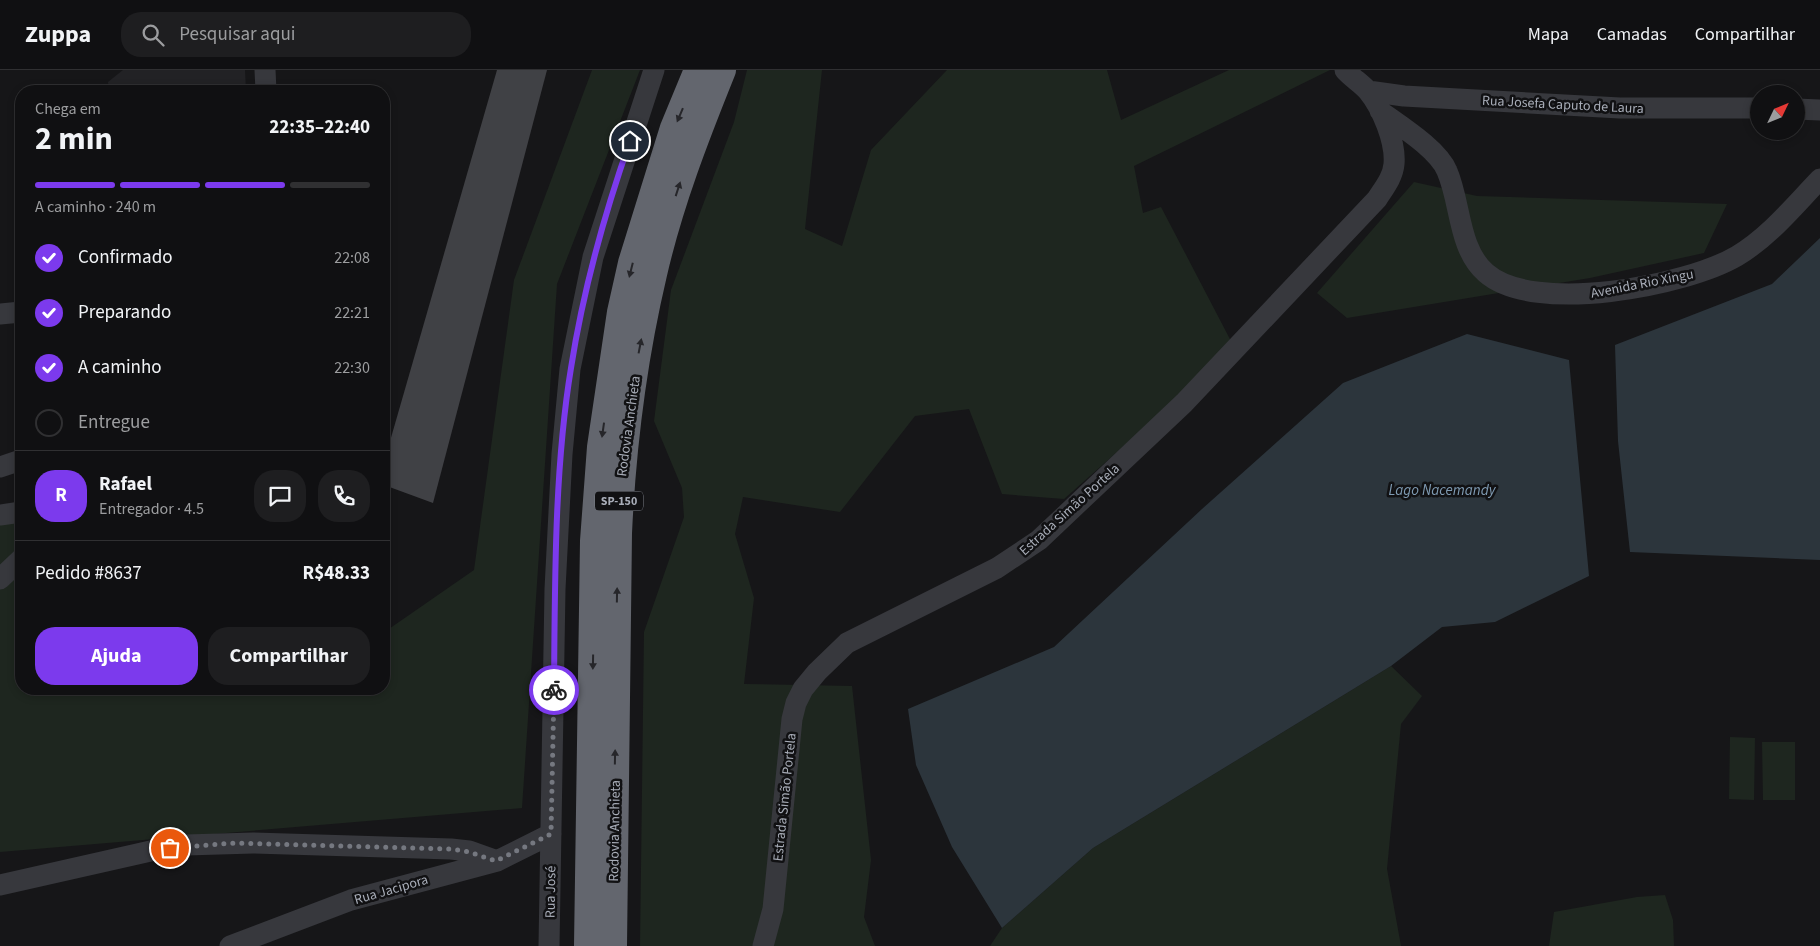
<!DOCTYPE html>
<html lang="pt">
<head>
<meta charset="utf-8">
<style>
	body { margin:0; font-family:"Source Sans 3",sans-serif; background:#1e1e20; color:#f1f3f6; height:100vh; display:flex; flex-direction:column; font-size:19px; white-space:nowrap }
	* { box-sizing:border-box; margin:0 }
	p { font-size:16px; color:#9c9d9f }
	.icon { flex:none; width:28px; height:28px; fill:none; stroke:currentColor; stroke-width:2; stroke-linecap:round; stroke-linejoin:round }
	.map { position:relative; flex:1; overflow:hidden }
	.drawer { position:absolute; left:15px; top:15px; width:375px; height:610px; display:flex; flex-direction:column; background:#101012; border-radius:20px; box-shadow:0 2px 8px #0003,0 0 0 1px #303032 }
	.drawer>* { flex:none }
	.needle { width:32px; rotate:47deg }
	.controls { position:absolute; left:1750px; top:15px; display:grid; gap:10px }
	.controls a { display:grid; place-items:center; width:55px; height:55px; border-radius:50%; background:#101012; box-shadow:0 2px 8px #0003,0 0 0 1px #303032; font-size:25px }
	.pin { position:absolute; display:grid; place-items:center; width:42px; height:42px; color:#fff; margin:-21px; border:2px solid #fff; border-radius:50%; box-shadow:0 1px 5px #0007 }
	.courier { position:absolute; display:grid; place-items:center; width:50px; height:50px; margin:-25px; border:4px solid #7c3aed; border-radius:50%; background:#fff; color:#222; box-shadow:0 1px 6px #0007 }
	.summary em { font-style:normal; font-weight:700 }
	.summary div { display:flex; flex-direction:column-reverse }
	.summary { display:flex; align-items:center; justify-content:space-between; height:85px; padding:0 20px }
	h1 { font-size:32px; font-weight:700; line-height:38px }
	.bar { display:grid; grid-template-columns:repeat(4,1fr); gap:8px 5px; align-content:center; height:60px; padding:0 20px }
	.bar i { height:6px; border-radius:4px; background:#303032 }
	.bar .active { background:#7c3aed }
	.bar p { grid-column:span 4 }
	.line { display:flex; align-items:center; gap:12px; padding:0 20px; border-top:1px solid #303032 }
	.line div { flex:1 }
	.round { display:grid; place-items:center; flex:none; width:52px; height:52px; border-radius:20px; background:#1e1e20 }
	ol { padding:0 20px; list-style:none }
	li { display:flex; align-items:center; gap:15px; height:55px }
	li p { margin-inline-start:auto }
	li .icon { padding:5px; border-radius:50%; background:#7c3aed; color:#fff; stroke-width:4 }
	li:last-child { color:#9c9d9f }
	li i { width:28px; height:28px; border:2px solid #303032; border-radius:50% }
	.cta { display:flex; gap:10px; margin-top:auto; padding:10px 20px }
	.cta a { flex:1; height:58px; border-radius:20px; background:#7c3aed; color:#fff; font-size:20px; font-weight:700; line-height:58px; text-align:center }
	.cta a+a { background:#1e1e20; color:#f1f3f6 }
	header { display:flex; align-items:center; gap:30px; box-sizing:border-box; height:70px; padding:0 25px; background:#101012; border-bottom:1px solid #303032 }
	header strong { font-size:24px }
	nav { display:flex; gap:28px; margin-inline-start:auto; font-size:18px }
	.search { width:350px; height:45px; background:#1e1e20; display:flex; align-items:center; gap:12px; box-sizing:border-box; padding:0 18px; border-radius:20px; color:#9c9d9f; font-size:19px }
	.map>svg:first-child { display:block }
	.built { fill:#222225 }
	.green { fill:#1e261f }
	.water { fill:#2c353c }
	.building { fill:#404145 }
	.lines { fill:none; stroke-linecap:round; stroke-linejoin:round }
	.minor { stroke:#37383d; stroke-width:21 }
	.highway { stroke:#63666e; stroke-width:28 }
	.oneway { fill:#26262a }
	.done { stroke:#757880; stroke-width:5; stroke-dasharray:0 9 }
	.route { stroke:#7c3aed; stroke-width:6 }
	.labels { text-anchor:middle; stroke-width:5; stroke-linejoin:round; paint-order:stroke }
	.shield { fill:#111113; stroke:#7b7e86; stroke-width:1 }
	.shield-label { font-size:12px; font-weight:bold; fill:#a8adb8 }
	.street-label { font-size:14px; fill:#a8adb8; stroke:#111113 }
	.water-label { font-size:15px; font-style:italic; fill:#7f9bb3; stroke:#111113 }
</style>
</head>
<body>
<header>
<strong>Zuppa</strong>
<div class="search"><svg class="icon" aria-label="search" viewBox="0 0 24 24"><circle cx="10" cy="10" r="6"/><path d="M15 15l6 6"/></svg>Pesquisar aqui</div>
<nav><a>Mapa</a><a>Camadas</a><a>Compartilhar</a></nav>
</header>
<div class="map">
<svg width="1820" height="876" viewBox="0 0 1820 876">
	<rect width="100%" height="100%" fill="#161618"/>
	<!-- built -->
	<path class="built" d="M123 0H245L246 21H109L108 12Z"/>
	<!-- green -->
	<path class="green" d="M592 0H640L557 214 522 738 0 782V436L21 442V619H384V559L386 561 474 500 514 210Z
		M747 0H822L805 159 842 176 871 80 947 0H1107L1121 50 1229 0H1330L1134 96 1143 143 1161 137 1232 273 1212 298 1064 429 1002 424 969 339 915 346 840 442 743 427 735 464 754 528 744 614 852 616 871 790 864 847 875 876H640L644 562 684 447 682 418 654 351 671 220 734 52Z
		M1414 112 1477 126 1727 134 1704 183 1590 208 1347 248 1317 223Z
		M1391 596 1422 626 1401 654 1387 799 1401 876H990L1002 858 1093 778Z
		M1730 667 1755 668 1754 730 1729 729Z
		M1762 672H1795V730H1763Z
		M1665 825 1673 850 1674 876H1549L1554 842 1637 827Z"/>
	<!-- water -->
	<path class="water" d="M1820 168V490L1630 482 1618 371 1615 275 1772 214Z
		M1467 264 1569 290 1589 506 1495 552 1442 557 1391 596 1093 778 1002 858 952 777 916 695 908 639 1054 577 1202 439 1343 313Z"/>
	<!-- building -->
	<path class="building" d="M497 0H547L433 433 384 415V392Z"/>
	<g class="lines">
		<!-- minor -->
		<path class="minor" d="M265 0 266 21
			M1368 21 1404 26 1620 38H1759
			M1796 39 1820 40
			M1380 41C1399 55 1438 79 1447 101 1461 133 1458 179 1486 203 1534 245 1686 216 1737 186 1770 166 1794 136 1820 109
			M0 244 21 242
			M0 397 21 390
			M0 445 21 442
			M0 509 21 489
			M0 815 155 780 186 775 253 773 451 779 469 781 497 791
			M230 876 351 830 497 791 551 764
			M549 876 555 519 562 384 570 299 593 187 654 0
			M763 876 773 839 792 649 796 633 803 619 817 602 847 573 997 498 1039 470 1184 333 1377 129C1384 118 1393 107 1394 94 1396 72 1382 38 1368 21 1361 13 1352 8 1345 0"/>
		<!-- highway -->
		<path class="highway" d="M588 876 594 471 601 377 621 242 632 193 674 58 698 0
			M613 876 618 463C622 376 633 289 653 204 669 134 695 67 722 0"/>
	</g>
	<!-- one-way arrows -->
	<defs><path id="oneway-solid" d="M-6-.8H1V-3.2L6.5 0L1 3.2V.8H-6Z" transform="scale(1.25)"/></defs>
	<g class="oneway">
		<use href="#oneway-solid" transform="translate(680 45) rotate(113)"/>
		<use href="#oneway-solid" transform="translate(678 119) rotate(-72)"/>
		<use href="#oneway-solid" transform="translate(631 200) rotate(104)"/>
		<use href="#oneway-solid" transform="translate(640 276) rotate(-79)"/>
		<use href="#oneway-solid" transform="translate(603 360) rotate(98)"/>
		<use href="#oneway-solid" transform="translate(617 525) rotate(-89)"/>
		<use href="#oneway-solid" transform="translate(593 592) rotate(91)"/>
		<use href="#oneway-solid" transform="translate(615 687) rotate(-89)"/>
	</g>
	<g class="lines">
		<!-- done -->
		<path class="done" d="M170 778 235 773 451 779 469 782 496 791 551 764 554 620"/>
		<!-- route -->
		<path class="route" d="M554 620C555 516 554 401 571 298 583 221 604 145 630 71"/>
	</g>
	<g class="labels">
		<!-- shield labels -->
		<rect class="shield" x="595" y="421.5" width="48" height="19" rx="4"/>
		<g class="shield-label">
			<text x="619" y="435">SP-150</text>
		</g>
		<!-- street labels -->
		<g class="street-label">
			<text transform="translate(1563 34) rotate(3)" y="5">Rua Josefa Caputo de Laura</text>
			<text transform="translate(1642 213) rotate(-11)" y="5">Avenida Rio Xingu</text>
			<text transform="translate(628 356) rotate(-82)" y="5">Rodovia Anchieta</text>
			<text transform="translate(1069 439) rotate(-42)" y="5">Estrada Simão Portela</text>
			<text transform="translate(784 727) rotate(-84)" y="5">Estrada Simão Portela</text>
			<text transform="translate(614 761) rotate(-89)" y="5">Rodovia Anchieta</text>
			<text transform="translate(391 819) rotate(-16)" y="5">Rua Jacipora</text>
			<text transform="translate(550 822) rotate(-89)" y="5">Rua José</text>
		</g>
		<!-- water labels -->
		<g class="water-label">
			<text x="1442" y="425">Lago Nacemandy</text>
		</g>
	</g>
</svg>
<div class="controls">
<a><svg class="needle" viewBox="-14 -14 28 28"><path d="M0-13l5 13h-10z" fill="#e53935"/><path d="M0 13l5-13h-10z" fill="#9c9d9f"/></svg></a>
</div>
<div class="pin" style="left:170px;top:778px;background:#ea580c"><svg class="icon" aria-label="bag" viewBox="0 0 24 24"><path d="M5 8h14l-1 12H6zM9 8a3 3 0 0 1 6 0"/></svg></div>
<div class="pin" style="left:630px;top:71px;background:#1f2937"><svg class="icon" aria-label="home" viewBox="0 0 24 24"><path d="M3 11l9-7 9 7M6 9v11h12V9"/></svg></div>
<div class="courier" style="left:554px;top:620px"><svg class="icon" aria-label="bike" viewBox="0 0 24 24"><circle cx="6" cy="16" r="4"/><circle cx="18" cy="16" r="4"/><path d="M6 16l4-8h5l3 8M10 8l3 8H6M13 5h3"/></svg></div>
<section class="drawer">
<div class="summary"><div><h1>2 min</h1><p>Chega em</p></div><em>22:35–22:40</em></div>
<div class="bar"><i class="active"></i><i class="active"></i><i class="active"></i><i></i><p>A caminho · 240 m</p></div>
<ol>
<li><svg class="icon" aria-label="check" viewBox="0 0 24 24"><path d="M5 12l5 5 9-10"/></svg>Confirmado<p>22:08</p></li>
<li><svg class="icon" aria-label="check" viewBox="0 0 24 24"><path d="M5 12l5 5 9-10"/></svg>Preparando<p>22:21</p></li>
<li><svg class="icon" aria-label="check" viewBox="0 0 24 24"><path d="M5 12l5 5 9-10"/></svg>A caminho<p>22:30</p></li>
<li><i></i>Entregue</li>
</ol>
<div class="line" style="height:90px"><b class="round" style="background:#7c3aed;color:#fff">R</b><div><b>Rafael</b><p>Entregador · 4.5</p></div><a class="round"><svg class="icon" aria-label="chat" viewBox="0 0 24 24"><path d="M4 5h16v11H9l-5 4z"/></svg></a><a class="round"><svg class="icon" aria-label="phone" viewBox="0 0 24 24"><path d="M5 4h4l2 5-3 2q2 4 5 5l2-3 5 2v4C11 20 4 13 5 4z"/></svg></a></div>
<div class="line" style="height:65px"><div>Pedido #8637</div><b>R$48.33</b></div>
<div class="cta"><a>Ajuda</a><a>Compartilhar</a></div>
</section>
</div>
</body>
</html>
